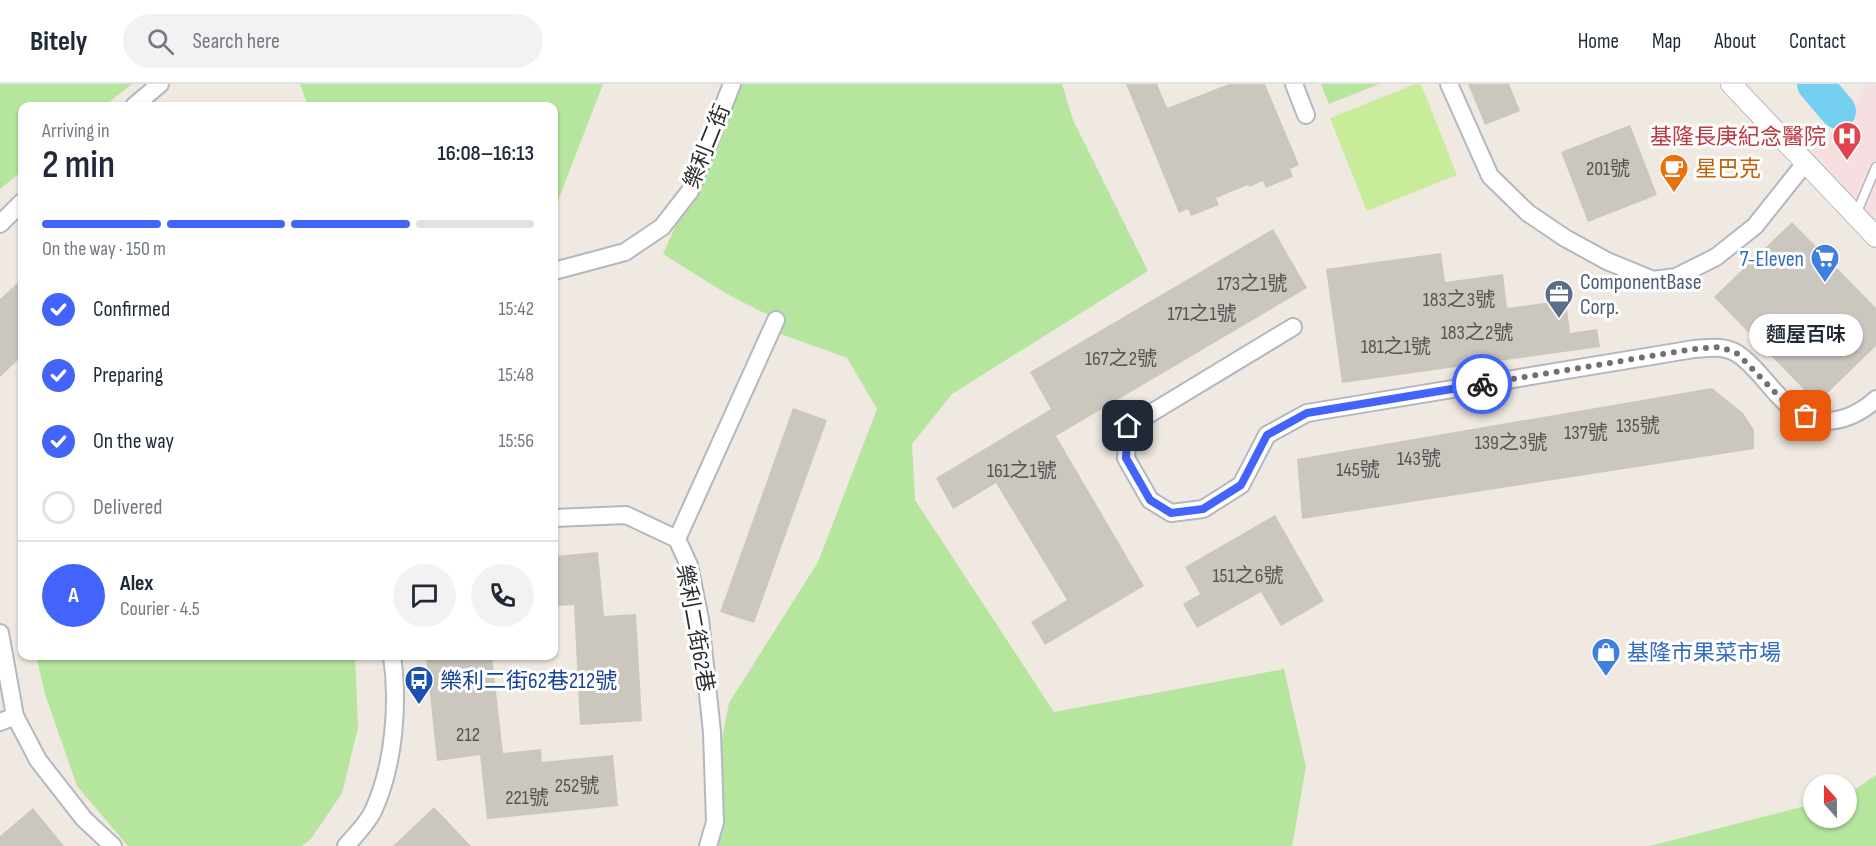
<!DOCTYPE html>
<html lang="en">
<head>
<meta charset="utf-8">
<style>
	body { margin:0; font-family:"Sofia Sans Condensed","Noto Sans TC",sans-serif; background:#f2f2f3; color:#1f2937; height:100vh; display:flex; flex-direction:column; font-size:22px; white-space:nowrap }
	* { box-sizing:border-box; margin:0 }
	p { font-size:20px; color:#747a83 }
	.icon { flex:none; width:33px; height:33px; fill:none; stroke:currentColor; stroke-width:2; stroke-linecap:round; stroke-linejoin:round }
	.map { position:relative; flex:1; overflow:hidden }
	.panel { position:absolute; left:18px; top:18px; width:540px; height:558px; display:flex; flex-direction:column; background:#fff; border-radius:12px; box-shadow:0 2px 4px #0004 }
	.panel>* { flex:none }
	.needle { width:39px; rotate:339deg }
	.fabs { position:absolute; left:1803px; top:690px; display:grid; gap:12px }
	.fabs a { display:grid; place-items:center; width:54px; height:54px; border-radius:50%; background:#fff; box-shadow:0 2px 4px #0004; font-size:30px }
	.pin { position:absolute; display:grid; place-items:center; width:51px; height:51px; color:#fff; margin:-26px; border-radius:12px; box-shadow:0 3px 9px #0006 }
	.courier { position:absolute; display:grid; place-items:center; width:60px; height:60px; margin:-30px; border:4px solid #4264fb; border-radius:50%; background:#fff; color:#222; box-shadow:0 2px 8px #0007 }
	.bubble { position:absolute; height:42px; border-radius:21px; background:#fff; box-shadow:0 2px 4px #0004; font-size:20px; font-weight:600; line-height:42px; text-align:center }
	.headline em { font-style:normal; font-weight:600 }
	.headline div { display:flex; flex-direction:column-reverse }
	.headline { display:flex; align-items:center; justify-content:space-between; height:102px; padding:0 24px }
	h1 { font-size:39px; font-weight:600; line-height:45px }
	.bar { display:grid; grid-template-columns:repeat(4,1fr); gap:9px 6px; align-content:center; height:72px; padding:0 24px }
	.bar i { height:8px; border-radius:4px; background:#e0e1e3 }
	.bar .selected { background:#4264fb }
	.bar p { grid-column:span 4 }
	.line { display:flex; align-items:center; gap:15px; padding:0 24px; border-top:2px solid #e0e1e3 }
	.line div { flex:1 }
	.round { display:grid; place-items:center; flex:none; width:63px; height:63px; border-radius:32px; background:#f2f2f3 }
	ol { padding:0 24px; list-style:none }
	li { display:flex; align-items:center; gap:18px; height:66px }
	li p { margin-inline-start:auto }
	li .icon { padding:6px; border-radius:50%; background:#4264fb; color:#fff; stroke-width:4 }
	li:last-child { color:#747a83 }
	li i { width:33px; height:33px; border:3px solid #e0e1e3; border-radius:50% }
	header { display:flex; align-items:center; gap:36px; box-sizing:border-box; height:84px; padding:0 30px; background:#fff; border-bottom:2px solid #e0e1e3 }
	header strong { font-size:28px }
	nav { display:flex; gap:33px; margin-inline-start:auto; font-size:21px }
	.search { width:420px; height:54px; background:#f2f2f3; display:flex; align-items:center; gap:15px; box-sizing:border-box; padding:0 21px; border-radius:33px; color:#747a83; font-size:22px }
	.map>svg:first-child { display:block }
	.medical { fill:#f5dfe0 }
	.green { fill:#b6e59e }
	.pitch { fill:#c9ec9a }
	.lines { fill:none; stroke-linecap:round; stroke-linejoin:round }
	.river { stroke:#75cff0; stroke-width:36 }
	.building { fill:#cbc7bf }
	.service-casing { stroke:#b4b7c1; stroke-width:11 }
	.minor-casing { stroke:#b4b7c1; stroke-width:20 }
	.tertiary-casing { stroke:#b4b7c1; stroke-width:22 }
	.service { stroke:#fff; stroke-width:8 }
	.minor { stroke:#fff; stroke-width:16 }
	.tertiary { stroke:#fff; stroke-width:20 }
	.done { stroke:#726f6d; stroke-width:6; stroke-dasharray:0 10.8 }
	.route { stroke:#4264fb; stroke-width:8 }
	.labels { text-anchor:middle; stroke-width:6; stroke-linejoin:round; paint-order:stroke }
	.number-label { font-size:20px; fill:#555452 }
	.health-label { font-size:22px; fill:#be3a42; stroke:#fff; text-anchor:end }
	.street-label { font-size:22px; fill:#2e2e2e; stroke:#fff }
	.food-label { font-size:22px; fill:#c56008; stroke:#fff; text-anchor:start }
	.shop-label { font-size:22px; fill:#366cbe; stroke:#fff; text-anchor:end }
	.service-label { font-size:22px; fill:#4e5e75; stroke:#fff; text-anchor:start }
	.transit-label { font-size:22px; fill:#164399; stroke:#fff; text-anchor:start }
</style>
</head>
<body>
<header>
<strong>Bitely</strong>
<div class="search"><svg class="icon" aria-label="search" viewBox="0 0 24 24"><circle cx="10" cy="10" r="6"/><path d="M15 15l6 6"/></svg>Search here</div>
<nav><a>Home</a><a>Map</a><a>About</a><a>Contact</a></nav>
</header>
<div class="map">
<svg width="1876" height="762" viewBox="0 0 1876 762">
	<rect width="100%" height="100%" fill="#efe9e1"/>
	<!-- medical -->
	<path class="medical" d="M1866 0H1876V128L1874 131 1876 142 1810 70 1852 32Z"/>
	<!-- green -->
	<path class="green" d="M0 0H132L104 22H22V87L0 105Z
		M300 0H603L554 127V22H308Z
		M739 0H1062L1073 36 1148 187 952 310 912 360 915 416 1054 628 1284 585 1306 683 1292 762H701L729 619 818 478 877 325 847 274 778 249 776 235 727 210 663 170Z
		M1321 0H1379L1329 20Z
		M36 572H355L358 644 342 709 311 755 302 762H128L77 702 46 613Z
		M1876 691V762H1650L1813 720 1814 734H1846L1847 711Z"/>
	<!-- pitch -->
	<path class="pitch" d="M1415 0H1421L1457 91 1367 127 1330 34Z"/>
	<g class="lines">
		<!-- river -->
		<path class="river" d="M1815 0 1838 27"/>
	</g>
	<!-- building -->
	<path class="building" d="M1126 0H1157L1167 24 1229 0H1265L1299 81 1290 85 1293 93 1266 104 1263 97 1249 103 1248 101 1216 114 1219 121 1191 132 1188 125 1179 129Z
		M1468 0H1509L1520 27 1485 41Z
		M1630 41 1657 111 1588 138 1561 68Z
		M1792 138 1876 224V262L1817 319 1714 213Z
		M1273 145 1307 204 1056 352 1144 502 1045 561 1031 538 1067 516 996 399 953 425 936 394 1051 325 1030 288Z
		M1441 169 1445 198 1503 190 1507 224 1566 216 1570 249 1597 245 1600 263 1342 299 1326 185Z
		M22 195V272L0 293V215Z
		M1712 304 1743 329 1754 346V365L1302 435 1297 375Z
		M793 324 827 336 754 539 720 528Z
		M1275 431 1324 517 1281 542 1261 508 1197 544 1183 520 1200 510 1185 483Z
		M598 468 604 532 636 530 642 637 580 641 574 521 556 522 554 472Z
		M426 572H492L503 669 541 665 542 678 613 671 618 722 487 735 480 671 437 677Z
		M434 723 471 762H393Z
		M33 724 64 762H0V752Z"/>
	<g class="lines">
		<!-- service casing -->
		<g class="service-casing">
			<path id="service" d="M1856 130 1876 83"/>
		</g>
		<!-- minor casing -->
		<g class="minor-casing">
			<path id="minor" d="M1294 0 1306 31
				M1449 0 1490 92 1528 129 1565 154 1607 177 1653 196 1676 193 1716 173 1755 142 1806 78
				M134 22 160 0
				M0 140 22 118
				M554 187 625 168 662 143 690 107 732 0
				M1293 243 1128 343 1126 374 1150 416 1171 429 1203 425 1241 401 1267 351 1307 329 1694 265C1709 264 1724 261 1738 270 1769 291 1785 338 1827 337 1846 336 1862 328 1876 315
				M554 434 626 431 677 455 689 481 700 535 712 648 715 738 708 762
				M677 455 776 236
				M0 549 15 632 38 676 84 735 113 762
				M0 638 15 632
				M346 762C355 751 369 738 374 725 394 681 399 619 392 572"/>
		</g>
		<!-- tertiary casing -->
		<g class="tertiary-casing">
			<path id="tertiary" d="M1731 0 1876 153"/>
		</g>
		<!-- service -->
		<use href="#service" class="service"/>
		<!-- minor -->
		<use href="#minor" class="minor"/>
		<!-- tertiary -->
		<use href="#tertiary" class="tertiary"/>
	</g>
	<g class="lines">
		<!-- done -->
		<path class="done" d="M1482 300 1694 265 1721 263 1738 270 1794 328 1806 332"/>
		<!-- route -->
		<path class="route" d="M1128 342 1126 374 1150 416 1171 429 1203 425 1241 401 1267 351 1307 329 1482 300"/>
	</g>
	<!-- icons -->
	<defs>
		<g id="hospital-pin" transform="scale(1.5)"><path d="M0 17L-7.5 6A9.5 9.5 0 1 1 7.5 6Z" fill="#e0444e" stroke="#fff"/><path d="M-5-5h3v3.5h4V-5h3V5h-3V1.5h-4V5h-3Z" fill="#fff"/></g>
		<g id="cafe-pin" transform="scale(1.5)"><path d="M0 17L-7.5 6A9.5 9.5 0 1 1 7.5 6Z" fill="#e8710a" stroke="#fff"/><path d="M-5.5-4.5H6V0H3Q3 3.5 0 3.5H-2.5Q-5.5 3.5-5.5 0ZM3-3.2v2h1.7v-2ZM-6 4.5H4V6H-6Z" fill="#fff"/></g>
		<g id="supermarket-pin" transform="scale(1.5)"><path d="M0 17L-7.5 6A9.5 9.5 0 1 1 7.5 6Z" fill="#3f7fe0" stroke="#fff"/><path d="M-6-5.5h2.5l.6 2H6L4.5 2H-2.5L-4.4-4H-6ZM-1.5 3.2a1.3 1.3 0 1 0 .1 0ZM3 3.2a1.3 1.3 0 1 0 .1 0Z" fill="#fff"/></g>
		<g id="office-pin" transform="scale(1.5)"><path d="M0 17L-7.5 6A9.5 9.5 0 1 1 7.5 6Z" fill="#5c6f8a" stroke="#fff"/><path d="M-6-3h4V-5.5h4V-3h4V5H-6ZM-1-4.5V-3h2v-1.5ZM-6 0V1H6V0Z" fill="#fff"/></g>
		<g id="shop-pin" transform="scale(1.5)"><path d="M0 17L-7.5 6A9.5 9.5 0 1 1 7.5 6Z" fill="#3f7fe0" stroke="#fff"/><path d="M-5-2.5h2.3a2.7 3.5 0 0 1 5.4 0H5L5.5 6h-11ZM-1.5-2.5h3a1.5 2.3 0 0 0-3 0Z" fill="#fff"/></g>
		<g id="bus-pin" transform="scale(1.5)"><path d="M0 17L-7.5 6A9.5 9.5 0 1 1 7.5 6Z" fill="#1a4fb4" stroke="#fff"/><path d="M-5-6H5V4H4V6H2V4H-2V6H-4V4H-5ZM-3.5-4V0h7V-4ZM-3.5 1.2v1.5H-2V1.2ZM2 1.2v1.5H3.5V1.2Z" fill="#fff"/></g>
	</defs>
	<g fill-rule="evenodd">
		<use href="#hospital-pin" x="1847" y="52"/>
		<use href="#cafe-pin" x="1674" y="84"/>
		<use href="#supermarket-pin" x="1825" y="174"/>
		<use href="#office-pin" x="1559" y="210"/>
		<use href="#shop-pin" x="1606" y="568"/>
		<use href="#bus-pin" x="419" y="596"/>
	</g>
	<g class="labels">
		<!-- number labels -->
		<g class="number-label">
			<text x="1608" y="91">201號</text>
			<text x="1252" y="206">173之1號</text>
			<text x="1459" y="222">183之3號</text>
			<text x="1202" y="236">171之1號</text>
			<text x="1477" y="255">183之2號</text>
			<text x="1396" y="269">181之1號</text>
			<text x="1121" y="281">167之2號</text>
			<text x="1638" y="348">135號</text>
			<text x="1586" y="355">137號</text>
			<text x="1511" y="365">139之3號</text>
			<text x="1419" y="381">143號</text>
			<text x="1358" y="392">145號</text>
			<text x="1022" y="393">161之1號</text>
			<text x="1248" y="498">151之6號</text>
			<text x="468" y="657">212</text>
			<text x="577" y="708">252號</text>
			<text x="527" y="720">221號</text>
		</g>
		<!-- health labels -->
		<g class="health-label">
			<text x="1826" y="60">基隆長庚紀念醫院</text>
		</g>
		<!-- street labels -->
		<g class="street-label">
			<text transform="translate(706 62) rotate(-68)" y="8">樂利二街</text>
			<text transform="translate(696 544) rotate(80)" y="8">樂利二街62巷</text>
		</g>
		<!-- food labels -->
		<g class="food-label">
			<text x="1695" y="92">星巴克</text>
		</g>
		<!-- shop labels -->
		<g class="shop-label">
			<text x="1804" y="182">7-Eleven</text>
			<text x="1627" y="576" text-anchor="start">基隆市果菜市場</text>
		</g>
		<!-- service labels -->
		<g class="service-label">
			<text x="1580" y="205">ComponentBase<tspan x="1580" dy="25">Corp.</tspan></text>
		</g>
		<!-- transit labels -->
		<g class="transit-label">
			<text x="440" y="604">樂利二街62巷212號</text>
		</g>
	</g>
</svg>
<div class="fabs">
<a><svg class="needle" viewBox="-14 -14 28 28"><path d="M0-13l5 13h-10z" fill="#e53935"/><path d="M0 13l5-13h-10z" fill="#747a83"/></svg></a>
</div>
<div class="pin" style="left:1806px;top:332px;background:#ea580c"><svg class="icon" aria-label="bag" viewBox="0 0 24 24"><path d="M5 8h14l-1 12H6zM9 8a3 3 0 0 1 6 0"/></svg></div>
<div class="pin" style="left:1128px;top:342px;background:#1f2937"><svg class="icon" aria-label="home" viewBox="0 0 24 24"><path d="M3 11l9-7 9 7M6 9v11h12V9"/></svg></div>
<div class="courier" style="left:1482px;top:300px"><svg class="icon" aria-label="bike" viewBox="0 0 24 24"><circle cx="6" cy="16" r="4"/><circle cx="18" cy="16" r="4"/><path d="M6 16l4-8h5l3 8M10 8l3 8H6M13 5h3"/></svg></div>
<div class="bubble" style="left:1749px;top:230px;width:114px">麵屋百味</div>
<section class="panel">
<div class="headline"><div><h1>2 min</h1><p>Arriving in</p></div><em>16:08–16:13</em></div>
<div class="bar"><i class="selected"></i><i class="selected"></i><i class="selected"></i><i></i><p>On the way · 150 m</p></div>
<ol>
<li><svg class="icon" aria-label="check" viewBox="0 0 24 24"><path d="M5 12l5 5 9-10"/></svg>Confirmed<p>15:42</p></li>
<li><svg class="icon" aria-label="check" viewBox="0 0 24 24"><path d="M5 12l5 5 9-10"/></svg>Preparing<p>15:48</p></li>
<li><svg class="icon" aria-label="check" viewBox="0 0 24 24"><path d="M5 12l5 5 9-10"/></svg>On the way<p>15:56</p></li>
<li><i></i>Delivered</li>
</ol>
<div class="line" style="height:108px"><b class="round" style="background:#4264fb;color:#fff">A</b><div><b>Alex</b><p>Courier · 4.5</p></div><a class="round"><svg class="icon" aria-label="chat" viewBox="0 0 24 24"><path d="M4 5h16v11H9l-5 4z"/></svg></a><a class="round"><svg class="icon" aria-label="phone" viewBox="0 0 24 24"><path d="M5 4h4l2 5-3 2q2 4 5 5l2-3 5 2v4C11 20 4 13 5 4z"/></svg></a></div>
</section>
</div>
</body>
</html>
